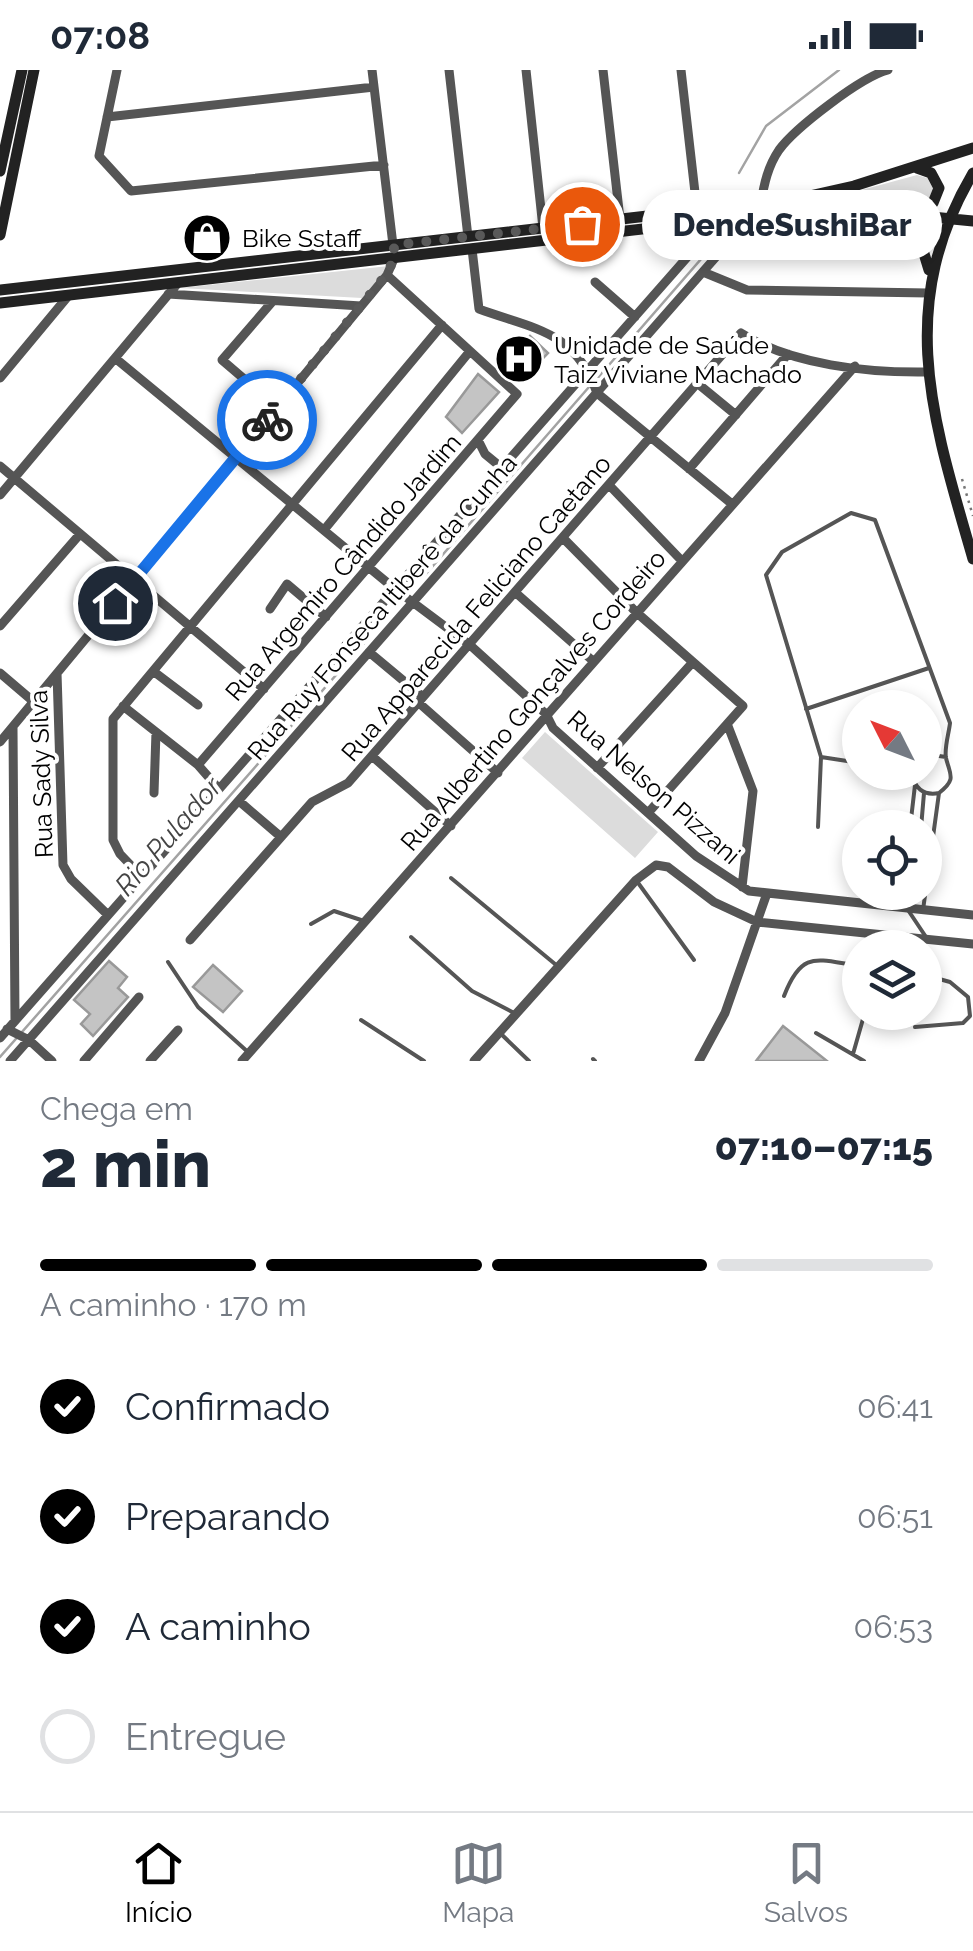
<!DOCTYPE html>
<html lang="pt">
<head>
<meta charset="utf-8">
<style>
	body { margin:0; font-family:Raleway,sans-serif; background:#f6f6f7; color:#1f2937; height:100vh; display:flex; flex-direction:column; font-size:38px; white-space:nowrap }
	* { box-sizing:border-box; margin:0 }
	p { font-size:32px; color:#747a83 }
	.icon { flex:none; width:55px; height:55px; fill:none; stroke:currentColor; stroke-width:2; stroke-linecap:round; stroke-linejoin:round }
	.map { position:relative; height:991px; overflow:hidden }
	.drawer { display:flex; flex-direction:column; background:#fff; flex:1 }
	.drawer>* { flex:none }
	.needle { width:65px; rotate:312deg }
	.controls { position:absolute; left:842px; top:620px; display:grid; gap:20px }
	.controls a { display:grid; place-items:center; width:100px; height:100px; border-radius:50%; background:#fff; box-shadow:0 5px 15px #0003; font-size:50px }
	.pin { position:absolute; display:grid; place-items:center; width:85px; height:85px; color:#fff; margin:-42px; border:5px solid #fff; border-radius:50%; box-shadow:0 2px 10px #0007 }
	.courier { position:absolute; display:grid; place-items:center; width:100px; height:100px; margin:-50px; border:8px solid #1a73e8; border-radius:50%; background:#fff; color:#222; box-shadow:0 2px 12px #0007 }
	.bubble { position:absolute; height:70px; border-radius:35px; background:#fff; box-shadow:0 5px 15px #0003; font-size:32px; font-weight:800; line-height:70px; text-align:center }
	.head em { font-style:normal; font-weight:800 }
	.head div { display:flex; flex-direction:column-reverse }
	.head { display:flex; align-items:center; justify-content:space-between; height:170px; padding:0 40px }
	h1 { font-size:65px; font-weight:800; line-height:75px }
	.bar { display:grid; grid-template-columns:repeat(4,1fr); gap:15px 10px; align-content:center; height:120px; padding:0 40px }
	.bar i { height:12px; border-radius:8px; background:#e0e1e3 }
	.bar .current { background:#000 }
	.bar p { grid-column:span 4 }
	ol { padding:0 40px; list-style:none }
	li { display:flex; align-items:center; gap:30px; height:110px }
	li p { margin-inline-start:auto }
	li .icon { padding:10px; border-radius:50%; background:#000; color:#fff; stroke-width:4 }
	li:last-child { color:#747a83 }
	li i { width:55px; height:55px; border:5px solid #e0e1e3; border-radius:50% }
	.status { display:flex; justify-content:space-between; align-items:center; height:70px; padding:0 50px; background:#fff; direction:ltr }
	.status svg { height:28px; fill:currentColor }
	.dock { display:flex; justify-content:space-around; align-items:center; height:140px; border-top:2px solid #e0e1e3; background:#fff; font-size:28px; color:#747a83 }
	.dock a { display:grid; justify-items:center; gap:5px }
	.dock .current { color:#000 }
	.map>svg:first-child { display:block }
	.green { fill:#dcdcdc }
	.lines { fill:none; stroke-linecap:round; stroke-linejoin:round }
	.stream { stroke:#a3a3a3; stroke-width:2.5 }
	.building { fill:#c4c4c4; stroke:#999; stroke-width:2.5 }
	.path { stroke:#777; stroke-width:2.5; stroke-dasharray:2.5 5; stroke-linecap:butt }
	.service { stroke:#555; stroke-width:4 }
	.minor { stroke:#555; stroke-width:9 }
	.secondary { stroke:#222; stroke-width:11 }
	.done { stroke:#595959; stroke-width:10; stroke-dasharray:0 18 }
	.route { stroke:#1a73e8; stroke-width:12 }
	.labels { text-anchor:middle; stroke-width:8; stroke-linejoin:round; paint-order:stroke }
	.poi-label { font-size:25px; fill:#000; stroke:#fff; text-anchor:start }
	.street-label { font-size:25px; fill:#000; stroke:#fff }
	.water-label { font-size:28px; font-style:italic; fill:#444; stroke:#fff }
</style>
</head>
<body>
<div class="status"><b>07:08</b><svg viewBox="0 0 49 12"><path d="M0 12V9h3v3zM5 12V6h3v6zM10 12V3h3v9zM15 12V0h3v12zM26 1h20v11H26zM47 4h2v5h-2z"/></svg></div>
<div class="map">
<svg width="973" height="991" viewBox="0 0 973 991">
	<rect width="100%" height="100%" fill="#fff"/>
	<!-- green -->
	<path class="green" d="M917 105 927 108 933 118 929 129 912 140 810 134Z
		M389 196 362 228 180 218Z
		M545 662 658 762 635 788 522 688Z"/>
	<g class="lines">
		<!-- stream -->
		<path class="stream" d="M739 103 766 56 839 0
			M595 311 715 173
			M425 505 589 317
			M0 987 366 571"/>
	</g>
	<!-- building -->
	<path class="building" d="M530 266 548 283 524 308 506 292Z
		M478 304 499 322 462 363 446 347Z
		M109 891 127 907 118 918 128 927 93 966 81 954 90 944 74 930Z
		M213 895 242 921 223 942 193 917Z
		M783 956 827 991H756Z"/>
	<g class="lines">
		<!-- path -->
		<path class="path" d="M962 409 973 446"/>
		<!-- service -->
		<path class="service" d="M806 639 929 598
			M925 684 946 687
			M821 687 860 693
			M912 702C914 718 923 726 939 723
			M818 757 821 687 766 505 782 482 851 443 875 450 950 653C949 663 944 678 946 688 950 705 957 709 939 723L923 840
			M910 758 915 715
			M921 758 924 723
			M451 808 555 894
			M636 810 694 890
			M911 822 908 840 926 867
			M311 854 334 841 361 850
			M411 867 472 921 516 944
			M168 892 198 937 249 983
			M784 926C802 879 817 890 860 896
			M361 950 424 991
			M915 957 963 953 970 946 968 927 950 912 925 905
			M499 962 529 991
			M816 963 864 991
			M853 984 865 942
			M593 989 595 991"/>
		<!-- minor -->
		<path class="minor" d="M117 0 99 86 131 121 384 95
			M372 0 393 175
			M449 0 468 167
			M526 0 543 158
			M603 0 620 149
			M681 0 697 140
			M107 47 374 17
			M761 133C764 114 768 96 779 80 795 58 861 7 888 0
			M472 179 479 239C533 259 575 260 597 323L732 434
			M703 202 747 220 928 223
			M595 212 635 247
			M168 224 361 236
			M272 232 222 290 277 337
			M115 288 395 519 470 575 546 644 553 658 696 786 749 821 973 845
			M0 308 69 225
			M697 313 736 345
			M478 370 485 384 502 398
			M0 396 264 619
			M689 399 788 284
			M610 416 682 491
			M0 425 178 213
			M324 460 470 281
			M564 469 636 542 743 636 648 743
			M516 523 593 591
			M270 539 287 514 326 547
			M0 556 80 464
			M369 582 423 627
			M153 601 198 635
			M0 603 34 632
			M57 603 63 795 71 809 108 845
			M419 633 498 703
			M123 636 198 695 219 719
			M728 656 753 721 742 817
			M13 657 15 951
			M0 672 387 205 394 189
			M372 686 451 756
			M198 695 517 324 387 205
			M597 698 693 592
			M154 723 156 662
			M239 731 281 767
			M142 807 120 784 113 770V649L442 255
			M190 870 312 732 348 713 741 263C792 295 867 303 928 302
			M7 959 29 970 52 991
			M0 968 690 184 698 172V153
			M10 991 722 180 731 149
			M84 991 139 927
			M150 991 178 960
			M242 991 855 296
			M474 991 636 810 656 795 668 797 714 832 757 852 973 874
			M699 991 725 943 766 826"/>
		<!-- secondary -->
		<path class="secondary" d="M0 101 22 0
			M973 103C894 237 933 350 973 489
			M915 146 933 133 939 118 931 103 917 98
			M895 147 919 167 929 200
			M0 165 34 0
			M0 220 796 129 854 116 973 78
			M0 233 799 141 861 140 973 151"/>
	</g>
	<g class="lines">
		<!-- done -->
		<path class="done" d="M267 350 386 205 394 189V175L582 154"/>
		<!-- route -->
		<path class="route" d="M115 533 267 350"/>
	</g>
	<!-- icons -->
	<defs>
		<g id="shop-disc" transform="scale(2.5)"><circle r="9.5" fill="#000" stroke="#fff"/><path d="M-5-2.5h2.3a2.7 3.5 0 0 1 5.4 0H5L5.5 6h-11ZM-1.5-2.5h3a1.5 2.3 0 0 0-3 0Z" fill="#fff"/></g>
		<g id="hospital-disc" transform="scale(2.5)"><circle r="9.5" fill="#000" stroke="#fff"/><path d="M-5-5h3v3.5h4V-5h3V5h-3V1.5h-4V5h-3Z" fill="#fff"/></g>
	</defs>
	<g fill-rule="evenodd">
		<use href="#shop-disc" x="207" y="168"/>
		<use href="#hospital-disc" x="519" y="289"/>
	</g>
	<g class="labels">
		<!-- poi labels -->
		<g class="poi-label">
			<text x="242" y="177">Bike Sstaff</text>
			<text x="554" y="284">Unidade de Saúde<tspan x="554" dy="29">Taiz Viviane Machado</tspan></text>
		</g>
		<!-- street labels -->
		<g class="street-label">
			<text transform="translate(343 497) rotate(-49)" y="9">Rua Argemiro Cândido Jardim</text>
			<text transform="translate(382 537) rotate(-49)" y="9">Rua Ruy Fonseca Itiberê da Cunha</text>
			<text transform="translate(476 538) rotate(-49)" y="9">Rua Apparecida Feliciano Caetano</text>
			<text transform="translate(533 630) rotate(-49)" y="9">Rua Albertino Gonçalves Cordeiro</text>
			<text transform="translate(41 704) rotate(-92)" y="9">Rua Sady Silva</text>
			<text transform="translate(654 717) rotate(41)" y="9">Rua Nelson Pizzani</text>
		</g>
		<!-- water labels -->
		<g class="water-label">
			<text transform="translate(168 766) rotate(-49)" y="10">Rio Pulador</text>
		</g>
	</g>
</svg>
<div class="controls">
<a><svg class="needle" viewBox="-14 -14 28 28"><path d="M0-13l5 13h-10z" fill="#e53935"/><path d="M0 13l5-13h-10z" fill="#747a83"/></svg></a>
<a><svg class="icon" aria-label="locate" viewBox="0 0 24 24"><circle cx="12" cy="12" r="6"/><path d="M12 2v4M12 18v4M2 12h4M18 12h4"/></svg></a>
<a><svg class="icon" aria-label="layers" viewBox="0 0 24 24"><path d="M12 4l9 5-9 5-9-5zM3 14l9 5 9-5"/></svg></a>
</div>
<div class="pin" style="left:582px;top:154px;background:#ea580c"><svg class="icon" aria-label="bag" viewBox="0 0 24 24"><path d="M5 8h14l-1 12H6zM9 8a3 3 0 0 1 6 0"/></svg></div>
<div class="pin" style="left:115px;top:533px;background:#1f2937"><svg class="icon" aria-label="home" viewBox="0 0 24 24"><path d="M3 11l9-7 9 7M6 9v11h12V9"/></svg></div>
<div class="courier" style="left:267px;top:350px"><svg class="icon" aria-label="bike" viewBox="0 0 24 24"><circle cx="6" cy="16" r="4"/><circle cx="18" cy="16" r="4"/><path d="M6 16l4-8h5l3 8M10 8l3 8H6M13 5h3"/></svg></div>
<div class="bubble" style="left:642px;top:120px;width:300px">DendeSushiBar</div>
</div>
<section class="drawer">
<div class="head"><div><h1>2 min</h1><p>Chega em</p></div><em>07:10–07:15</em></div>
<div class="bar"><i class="current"></i><i class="current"></i><i class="current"></i><i></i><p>A caminho · 170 m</p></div>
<ol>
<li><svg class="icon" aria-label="check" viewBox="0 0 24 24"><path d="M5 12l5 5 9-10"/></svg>Confirmado<p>06:41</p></li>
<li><svg class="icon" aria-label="check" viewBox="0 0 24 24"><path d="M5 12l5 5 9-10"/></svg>Preparando<p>06:51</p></li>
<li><svg class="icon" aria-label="check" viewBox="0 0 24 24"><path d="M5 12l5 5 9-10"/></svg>A caminho<p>06:53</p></li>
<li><i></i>Entregue</li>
</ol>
</section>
<nav class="dock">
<a class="current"><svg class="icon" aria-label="home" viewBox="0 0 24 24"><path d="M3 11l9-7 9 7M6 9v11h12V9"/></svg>Início</a>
<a><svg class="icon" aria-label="map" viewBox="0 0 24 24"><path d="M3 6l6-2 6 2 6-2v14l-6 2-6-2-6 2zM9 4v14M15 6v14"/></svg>Mapa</a>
<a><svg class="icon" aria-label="saved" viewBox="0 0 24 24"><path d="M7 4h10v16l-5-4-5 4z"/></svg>Salvos</a>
</nav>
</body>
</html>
